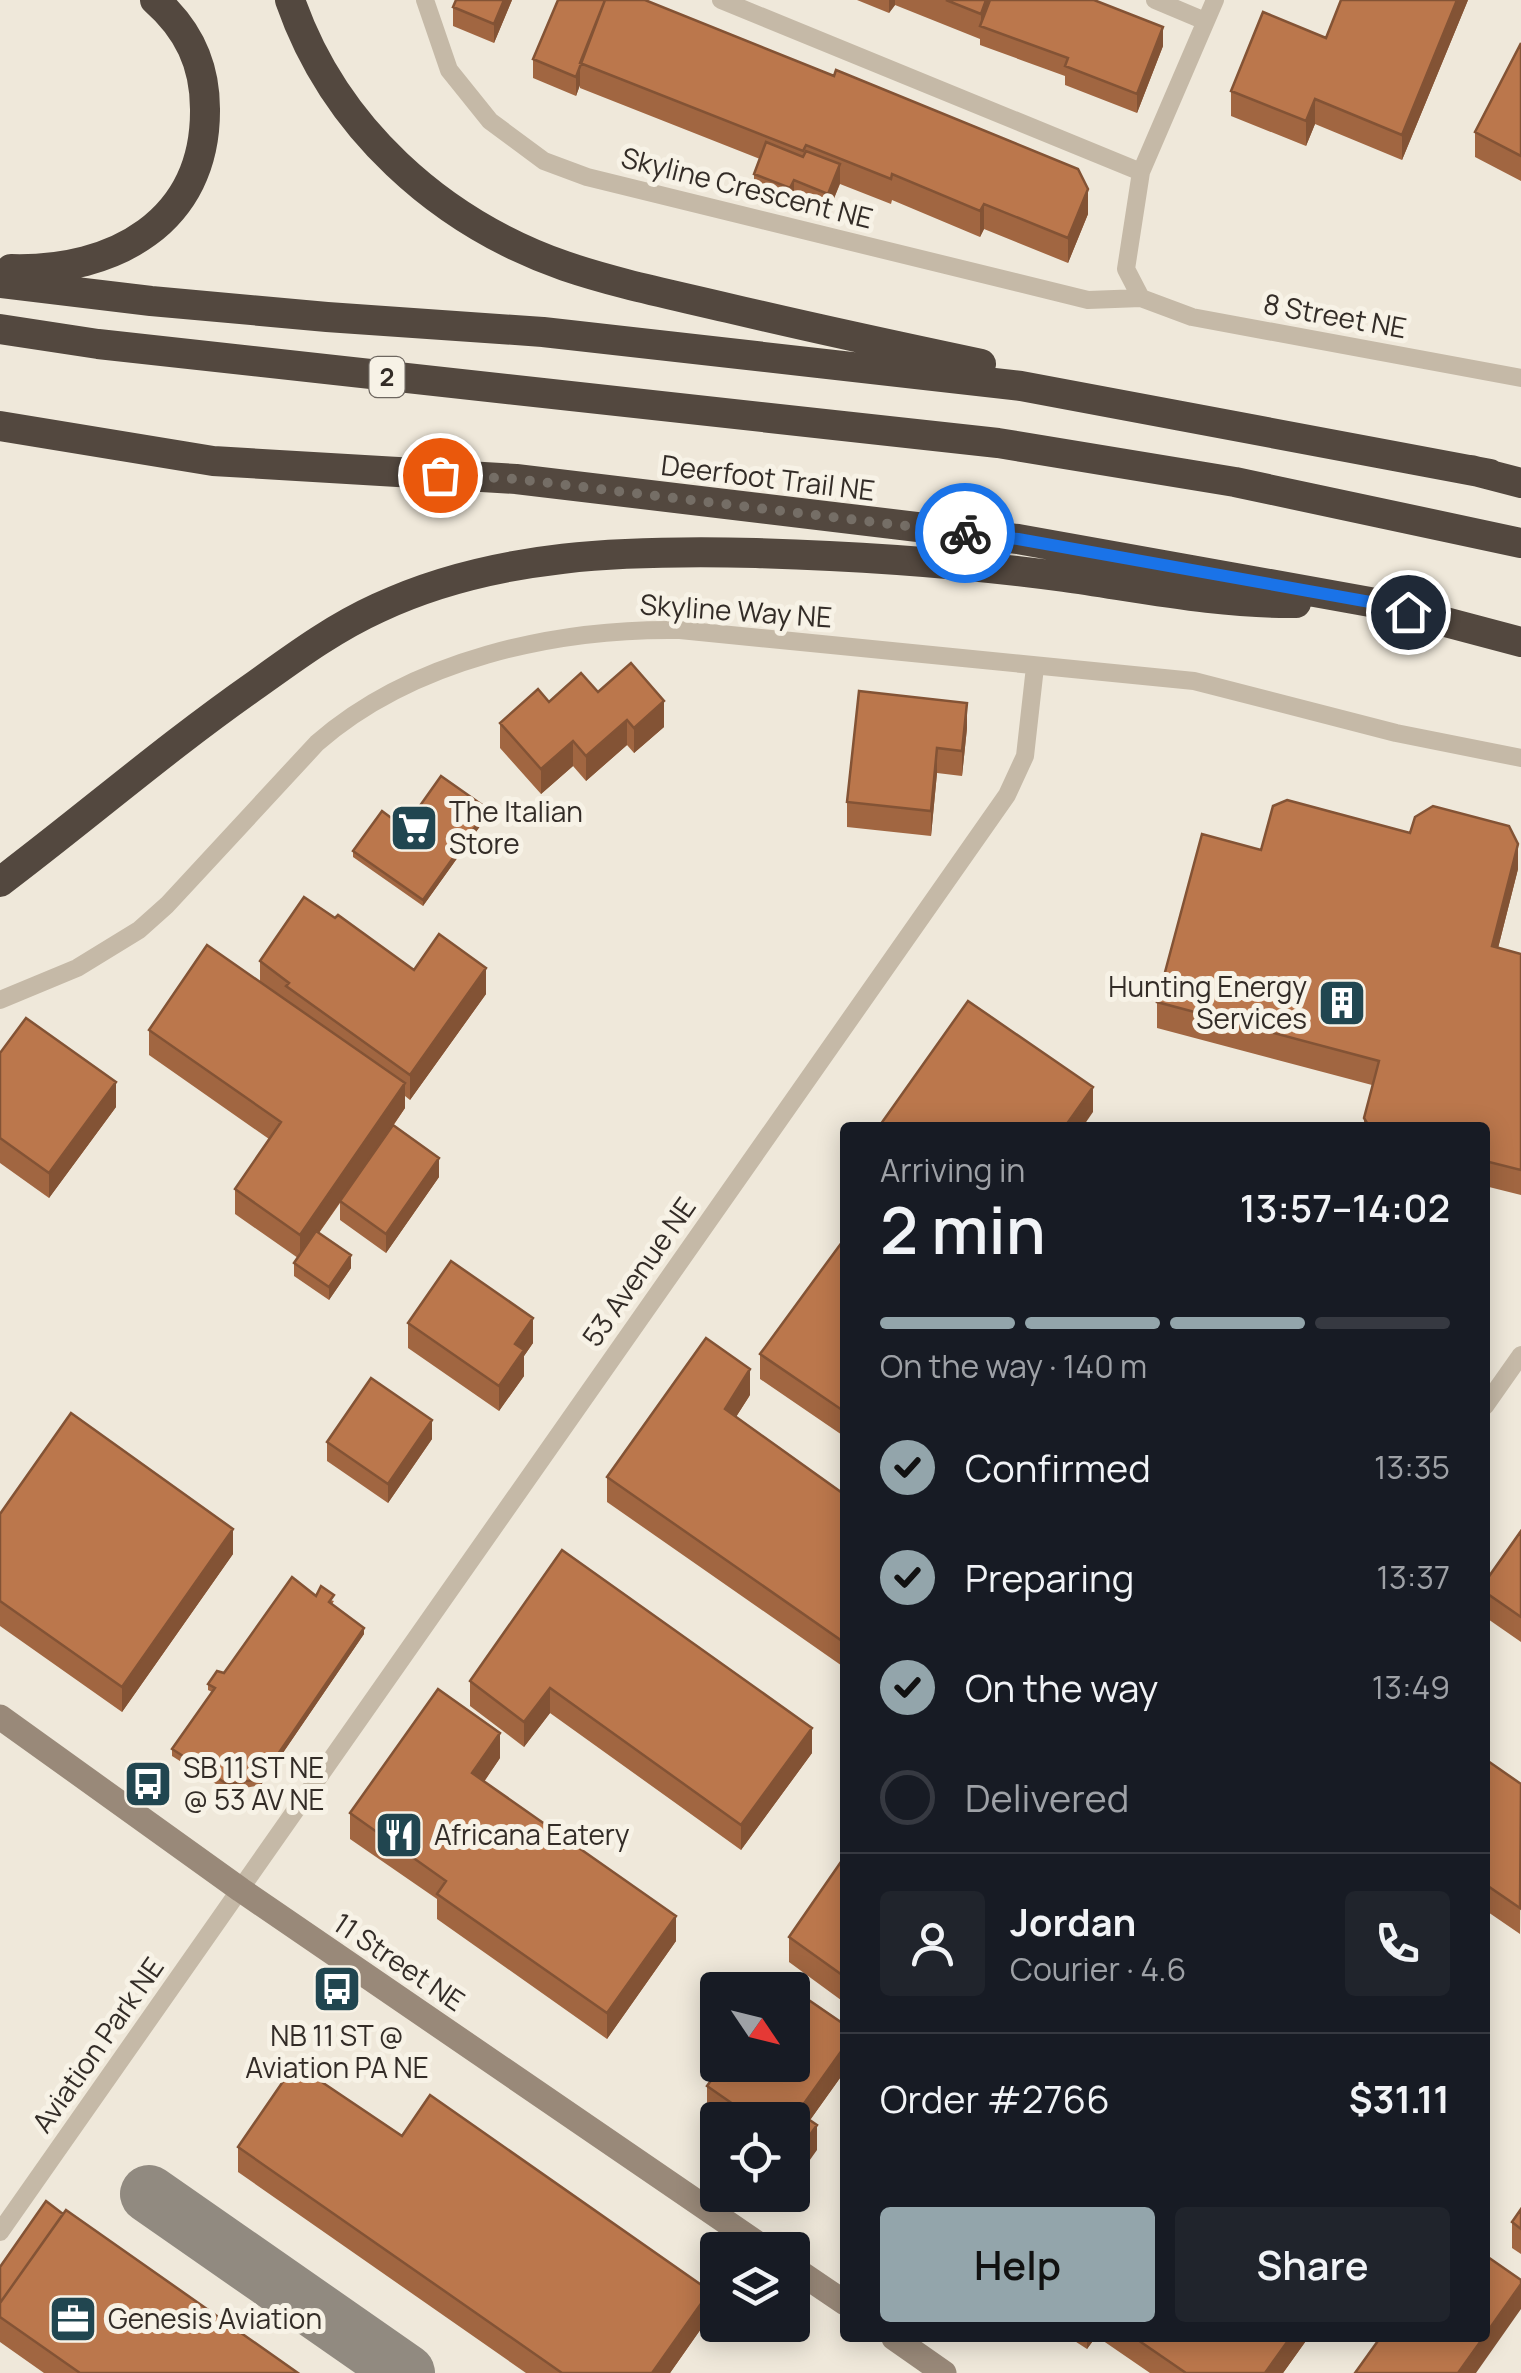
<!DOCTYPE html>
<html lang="en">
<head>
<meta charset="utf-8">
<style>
	body { margin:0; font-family:Manrope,sans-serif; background:#20242c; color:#f1f3f6; height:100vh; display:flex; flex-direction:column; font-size:38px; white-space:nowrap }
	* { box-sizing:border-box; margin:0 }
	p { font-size:32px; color:#9ea1a6 }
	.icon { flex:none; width:55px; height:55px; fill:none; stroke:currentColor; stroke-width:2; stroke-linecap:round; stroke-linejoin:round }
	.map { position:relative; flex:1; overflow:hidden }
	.details { position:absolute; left:840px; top:1122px; width:650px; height:1220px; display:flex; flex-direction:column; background:#171b24; border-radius:10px; box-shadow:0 5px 25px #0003 }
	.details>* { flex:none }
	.needle { width:65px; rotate:125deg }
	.tools { position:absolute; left:700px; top:1972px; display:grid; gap:20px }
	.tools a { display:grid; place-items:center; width:110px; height:110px; border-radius:10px; background:#171b24; box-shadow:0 5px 25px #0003; font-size:50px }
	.pin { position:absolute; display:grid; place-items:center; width:85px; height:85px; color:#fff; margin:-42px; border:5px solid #fff; border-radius:50%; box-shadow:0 2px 10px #0007 }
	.courier { position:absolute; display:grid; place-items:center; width:100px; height:100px; margin:-50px; border:8px solid #1a73e8; border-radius:50%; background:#fff; color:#222; box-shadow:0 2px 12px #0007 }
	.summary em { font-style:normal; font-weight:600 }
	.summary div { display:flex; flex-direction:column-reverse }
	.summary { display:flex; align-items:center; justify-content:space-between; height:170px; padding:0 40px }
	h1 { font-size:65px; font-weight:600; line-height:75px }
	.bar { display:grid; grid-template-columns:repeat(4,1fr); gap:15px 10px; align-content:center; height:120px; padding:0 40px }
	.bar i { height:12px; border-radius:8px; background:#363941 }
	.bar .active { background:#93a5ab }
	.bar p { grid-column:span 4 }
	.line { display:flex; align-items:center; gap:25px; padding:0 40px; border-top:2px solid #363941 }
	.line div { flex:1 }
	.round { display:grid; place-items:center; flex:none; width:105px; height:105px; border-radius:10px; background:#20242c }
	ol { padding:0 40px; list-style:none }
	li { display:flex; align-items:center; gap:30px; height:110px }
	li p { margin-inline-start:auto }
	li .icon { padding:10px; border-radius:50%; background:#93a5ab; color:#111; stroke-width:4 }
	li:last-child { color:#9ea1a6 }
	li i { width:55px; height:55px; border:5px solid #363941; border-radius:50% }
	.cta { display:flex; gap:20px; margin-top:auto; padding:20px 40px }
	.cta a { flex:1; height:115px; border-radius:10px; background:#93a5ab; color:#111; font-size:40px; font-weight:600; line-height:115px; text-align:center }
	.cta a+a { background:#20242c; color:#f1f3f6 }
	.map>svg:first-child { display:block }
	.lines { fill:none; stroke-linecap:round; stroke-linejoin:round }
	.taxiway { stroke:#918a80; stroke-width:58 }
	.street { stroke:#c5b9a7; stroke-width:18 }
	.secondary { stroke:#998979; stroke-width:25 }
	.highway { stroke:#53483f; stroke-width:30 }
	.wall { fill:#a16641 }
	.shaded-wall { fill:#835335 }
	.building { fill:#bb774c; stroke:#835335; stroke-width:2.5 }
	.done { stroke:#756e66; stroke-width:10; stroke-dasharray:0 18 }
	.route { stroke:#1a73e8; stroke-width:12 }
	.labels { text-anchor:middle; stroke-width:10; stroke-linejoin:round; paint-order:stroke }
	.shield { fill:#f7f2e6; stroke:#6e6760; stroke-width:2.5 }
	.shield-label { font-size:25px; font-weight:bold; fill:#332c27 }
	.street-label { font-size:28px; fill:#332c27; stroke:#f7f2e6 }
	.poi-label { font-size:28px; fill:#332c27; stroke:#f7f2e6; text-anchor:start }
</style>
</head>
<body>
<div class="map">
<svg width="1521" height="2373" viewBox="0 0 1521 2373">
	<rect width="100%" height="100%" fill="#efe8da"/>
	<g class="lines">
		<!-- taxiway -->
		<path class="taxiway" d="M149 2194 406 2373"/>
		<!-- street -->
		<path class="street" d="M425 0 449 70 490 121 544 161 587 177 1088 300 1141 298 1192 317 1521 378
			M721 0 1141 172
			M1155 0 1205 21
			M1141 298 1126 269 1141 172 1215 0
			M0 1000 77 968 139 930 167 905 317 743C412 660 555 628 680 630L1194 681 1396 733 1521 758
			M1485 1406 1521 1355
			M0 2232 1007 795 1025 756 1035 667"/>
		<!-- secondary -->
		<path class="secondary" d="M0 1717 241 1890 767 2250
			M792 2267 845 2303
			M894 2338 944 2373"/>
		<!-- highway -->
		<path class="highway" d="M290 0C334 127 439 222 565 266 618 284 674 295 728 308 812 328 896 346 981 364
			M11 269C114 272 206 222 205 109 205 64 188 29 155 0
			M0 283 151 301 327 317 543 332 1021 386 1490 474
			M0 329 98 344 998 443 1235 482 1521 543
			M0 426 213 461 516 479 1018 539 1370 602 1521 642
			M1471 470 1521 483
			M0 882C86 817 168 746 257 684 296 656 334 628 378 608 495 553 629 550 756 553 859 556 962 563 1064 577 1142 588 1218 604 1296 603"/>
	</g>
	<!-- wall -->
	<path class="wall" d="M512 0 494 43 453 26V7Z
		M558 0 1088 214 1068 263 984 229 980 237 892 200 891 204 840 184 828 213 794 199 790 207 754 193V174L760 159 580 88V85L576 96 533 78V59Z
		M857 0H1095L1163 46 1137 113 1065 85V76L980 45V39L895 5 889 13Z
		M1468 0 1402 160 1315 124 1306 146 1231 116V91L1326 38Z
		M1521 43V181L1475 157V132Z
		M598 692 664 727 634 753 627 745 586 781 573 766 541 794 500 748V723L549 702Z
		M967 728 962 776 937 773 931 836 847 827V802Z
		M488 815 423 906 353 857V851L398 823 412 817Z
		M1261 850 1518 869 1498 948 1521 954V1195L1485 1186V1128H1364V1118L1372 1085 1157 1028V1002Z
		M260 961 414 970 486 994 410 1100 405 1096V1108L393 1126 439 1177 386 1253 340 1220V1203L319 1233 351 1268 329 1300 294 1276V1263L298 1258 235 1214V1189L269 1139 149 1055V1030L260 981Z
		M0 1053 116 1107 49 1198 0 1163Z
		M845 1174V1202L843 1201V1176Z
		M845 1238V1437L760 1379V1354Z
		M408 1323 533 1343 524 1356V1376L499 1411 408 1348Z
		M750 1395 736 1417 845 1495V1668L607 1502V1477Z
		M432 1439 388 1503 327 1461V1442Z
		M0 1514 233 1554 122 1712 0 1626Z
		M1521 1531V1642L1485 1617V1582Z
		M562 1550 812 1753 741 1850 550 1713 524 1747 470 1706V1681Z
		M316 1596 334 1601 332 1604 364 1634 261 1785 227 1791 172 1756V1749L212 1692 208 1690V1684L224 1673Z
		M500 1758 484 1782 676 1941 607 2039 437 1919V1899L350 1839V1813Z
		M1485 1759 1521 1784 1520 1934 1485 1910Z
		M845 1856V2003L789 1962V1937Z
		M845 2071 810 2120 817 2150 792 2120H720L707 2111V2086Z
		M402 2136 710 2316 670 2373H526L238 2172V2147Z
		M1521 2209V2254L1512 2248V2222Z
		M0 2267 298 2373H44L0 2342Z
		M1070 2338H1095L1087 2349Z
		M1099 2338H1308L1283 2373H1150Z"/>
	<!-- shaded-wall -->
	<path class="shaded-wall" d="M504 0H512L494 43V24Z
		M889 0H895V5L889 13Z
		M986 0H996L981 26V14Z
		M1457 0H1468L1402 160V135Z
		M1163 27V46L1137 113V94Z
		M580 66V85L576 96V77Z
		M1315 99V124L1306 146V121Z
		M840 164V183L828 213V194Z
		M794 180V199L790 207V188Z
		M1088 189V214L1068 263V238Z
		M984 204V229L980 237V211Z
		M664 701V727L634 753V728Z
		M967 703V728L962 776V751Z
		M627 720V745L586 781V756Z
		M573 741V766L541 794V769Z
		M937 748V773L931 836V811Z
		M488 809V815L423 906V900Z
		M1518 844V869L1492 972V946Z
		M486 968V994L410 1100V1075Z
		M116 1082V1107L49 1198V1173Z
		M405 1083V1108L300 1260V1235Z
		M1093 1087V1112L1082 1128H1064Z
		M439 1158V1177L386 1253V1234Z
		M351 1255V1268L329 1300V1287Z
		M533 1318V1343L524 1356V1376L499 1411V1386L515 1344Z
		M750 1369V1395L725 1434V1409Z
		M432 1420V1439L388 1503V1484Z
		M233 1529V1554L122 1712V1687Z
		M364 1628V1634L261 1785V1779Z
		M550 1688V1713L524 1747V1722Z
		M812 1728V1753L741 1850V1825Z
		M500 1733V1758L472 1799V1773Z
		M676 1916V1941L607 2039V2013Z
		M845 2046V2071L798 2137V2112Z
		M817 2125V2150L792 2185V2160Z
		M1521 2284V2309L1476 2373H1458L1483 2338H1485V2335Z
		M710 2291V2316L670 2373H652Z
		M1087 2338H1095L1087 2349Z
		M1290 2338H1308L1283 2373H1265Z"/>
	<!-- building -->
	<path class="building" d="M456 0H504L494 24 453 7Z
		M558 0H605L576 77 533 59Z
		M605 0H645L834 76 836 70 1078 169 1088 189 1068 238 984 204 980 211 892 174 891 179 806 145 803 151 580 63Z
		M946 0H986L981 14Z
		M990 0H1094L1163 27 1137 94 1065 66 1068 58 980 26Z
		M1341 0H1457L1402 135 1315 99 1306 121 1231 91 1263 12 1326 38Z
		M1521 43V156L1475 132Z
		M766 142 803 157 806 151 840 164 828 194 794 180 790 188 754 174Z
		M631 663 664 701 634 728 627 720 586 756 573 741 541 769 500 723 538 689 549 702 581 673 598 692Z
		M859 691 967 703 962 751 937 748 931 811 847 802Z
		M441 776 488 809 423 900 353 851 382 811 398 823 405 812 412 817Z
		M1287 800 1410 833 1415 817 1433 806 1509 826 1518 844 1492 946 1521 954V1170L1485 1161V1128H1370L1364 1118 1379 1061 1157 1002 1202 834 1261 850 1273 806Z
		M304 897 335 918 338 915 414 970 439 934 486 968 410 1075 286 986 289 983 260 961Z
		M207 945 405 1083 300 1235 235 1189 281 1122 149 1030Z
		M968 1001 1093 1087 1064 1128H878Z
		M26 1018 116 1082 49 1173 0 1138V1053Z
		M393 1125 439 1158 386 1234 340 1201Z
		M316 1231 351 1255 329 1287 294 1263Z
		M845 1238V1412L760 1354Z
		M451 1261 533 1318 515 1344 524 1350 499 1386 408 1323Z
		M706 1338 750 1369 725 1409 845 1495V1643L607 1477Z
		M371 1378 432 1420 388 1484 327 1442Z
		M71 1413 233 1529 122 1687 0 1601V1514Z
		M1521 1531V1617L1485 1592V1582Z
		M562 1550 812 1728 741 1825 550 1688 524 1722 470 1681Z
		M292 1577 316 1596 321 1586 334 1595 329 1602 364 1628 261 1779 227 1784 172 1749 215 1688 208 1684 217 1671 224 1673Z
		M438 1689 500 1733 472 1773 676 1916 607 2013 437 1894 446 1881 350 1813Z
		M1485 1759 1521 1784 1520 1908 1485 1884Z
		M845 1856V1977L789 1937Z
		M781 1981 845 2025V2046L798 2112 817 2125 792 2160V2120H756L707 2086 722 2065H792V1990H775Z
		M295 2064 402 2136 430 2095 710 2291 652 2373H562L238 2147Z
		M46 2201 63 2214 0 2303V2267Z
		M1521 2209V2229L1512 2222Z
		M66 2210 298 2373H80L0 2317V2303Z
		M1485 2255 1521 2280V2284L1485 2335Z
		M1135 2338H1290L1265 2373H1186Z
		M1380 2338H1483L1458 2373H1355Z"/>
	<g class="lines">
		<!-- done -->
		<path class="done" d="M440 475 516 479 965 533"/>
		<!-- route -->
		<path class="route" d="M965 533 1018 539 1370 602 1408 612"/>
	</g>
	<!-- icons -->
	<defs>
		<g id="supermarket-square" transform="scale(2.5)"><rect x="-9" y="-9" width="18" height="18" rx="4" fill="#214650" stroke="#f7f2e6"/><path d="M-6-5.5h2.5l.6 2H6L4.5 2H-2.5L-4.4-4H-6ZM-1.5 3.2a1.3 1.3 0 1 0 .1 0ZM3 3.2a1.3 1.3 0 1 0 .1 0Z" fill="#fff"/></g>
		<g id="building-square" transform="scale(2.5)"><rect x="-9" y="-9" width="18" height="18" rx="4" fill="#214650" stroke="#f7f2e6"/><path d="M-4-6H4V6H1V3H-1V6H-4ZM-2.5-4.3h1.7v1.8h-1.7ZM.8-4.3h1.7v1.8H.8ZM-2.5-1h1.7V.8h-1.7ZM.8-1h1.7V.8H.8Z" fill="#fff"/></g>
		<g id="bus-square" transform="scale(2.5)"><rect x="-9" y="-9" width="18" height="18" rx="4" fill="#214650" stroke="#f7f2e6"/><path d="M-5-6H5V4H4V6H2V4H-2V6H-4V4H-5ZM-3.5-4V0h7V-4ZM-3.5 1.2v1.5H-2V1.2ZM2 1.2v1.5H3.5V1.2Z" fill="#fff"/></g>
		<g id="restaurant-square" transform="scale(2.5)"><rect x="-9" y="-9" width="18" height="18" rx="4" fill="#214650" stroke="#f7f2e6"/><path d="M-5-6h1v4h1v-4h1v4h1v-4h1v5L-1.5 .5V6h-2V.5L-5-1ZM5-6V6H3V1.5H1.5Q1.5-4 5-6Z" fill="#fff"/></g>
		<g id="office-square" transform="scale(2.5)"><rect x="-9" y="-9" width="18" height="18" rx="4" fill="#214650" stroke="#f7f2e6"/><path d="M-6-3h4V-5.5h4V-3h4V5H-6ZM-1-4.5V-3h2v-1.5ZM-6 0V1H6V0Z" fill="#fff"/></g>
	</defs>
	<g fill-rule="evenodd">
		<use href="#supermarket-square" x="414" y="828"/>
		<use href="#building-square" x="1342" y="1003"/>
		<use href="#bus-square" x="148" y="1784"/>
		<use href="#restaurant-square" x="399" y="1835"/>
		<use href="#bus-square" x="337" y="1989"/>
		<use href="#office-square" x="73" y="2319"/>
	</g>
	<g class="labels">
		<!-- shield labels -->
		<rect class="shield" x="369.5" y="357" width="35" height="40" rx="8"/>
		<g class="shield-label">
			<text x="387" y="386">2</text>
		</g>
		<!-- street labels -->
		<g class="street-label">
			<text transform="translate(747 188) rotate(14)" y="10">Skyline Crescent NE</text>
			<text transform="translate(1335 316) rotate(10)" y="10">8 Street NE</text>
			<text transform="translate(768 478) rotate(7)" y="10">Deerfoot Trail NE</text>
			<text transform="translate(736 611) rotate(4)" y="10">Skyline Way NE</text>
			<text transform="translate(639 1272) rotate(-55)" y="10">53 Avenue NE</text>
			<text transform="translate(399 1962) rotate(34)" y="10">11 Street NE</text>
			<text transform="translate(98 2045) rotate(-55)" y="10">Aviation Park NE</text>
		</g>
		<!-- poi labels -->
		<g class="poi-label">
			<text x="449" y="822">The Italian<tspan x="449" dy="32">Store</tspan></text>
			<text x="1307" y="997" text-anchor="end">Hunting Energy<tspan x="1307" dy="32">Services</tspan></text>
			<text x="183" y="1778">SB 11 ST NE<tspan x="183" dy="32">@ 53 AV NE</tspan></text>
			<text x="434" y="1845">Africana Eatery</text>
			<text x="337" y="2046" text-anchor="middle">NB 11 ST @<tspan x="337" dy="32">Aviation PA NE</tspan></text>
			<text x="108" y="2329">Genesis Aviation</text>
		</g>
	</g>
</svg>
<div class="tools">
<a><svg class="needle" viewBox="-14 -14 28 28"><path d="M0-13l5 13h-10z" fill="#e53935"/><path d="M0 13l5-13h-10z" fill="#9ea1a6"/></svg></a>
<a><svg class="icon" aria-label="locate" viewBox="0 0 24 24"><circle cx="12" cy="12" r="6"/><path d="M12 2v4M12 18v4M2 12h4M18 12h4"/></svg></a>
<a><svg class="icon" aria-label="layers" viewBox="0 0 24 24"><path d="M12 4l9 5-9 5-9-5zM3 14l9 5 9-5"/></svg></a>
</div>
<div class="pin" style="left:440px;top:475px;background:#ea580c"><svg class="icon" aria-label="bag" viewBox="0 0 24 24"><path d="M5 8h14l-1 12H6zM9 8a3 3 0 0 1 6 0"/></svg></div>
<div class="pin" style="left:1408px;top:612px;background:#1f2937"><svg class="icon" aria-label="home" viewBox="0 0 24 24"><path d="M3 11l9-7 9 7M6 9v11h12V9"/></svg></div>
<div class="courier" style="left:965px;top:533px"><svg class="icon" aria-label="bike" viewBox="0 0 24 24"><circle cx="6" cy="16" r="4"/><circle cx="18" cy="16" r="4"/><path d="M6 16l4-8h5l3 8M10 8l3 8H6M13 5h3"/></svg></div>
<section class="details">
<div class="summary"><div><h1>2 min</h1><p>Arriving in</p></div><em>13:57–14:02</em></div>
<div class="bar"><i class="active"></i><i class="active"></i><i class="active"></i><i></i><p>On the way · 140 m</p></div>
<ol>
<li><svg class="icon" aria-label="check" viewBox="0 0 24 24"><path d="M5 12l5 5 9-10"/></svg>Confirmed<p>13:35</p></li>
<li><svg class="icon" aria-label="check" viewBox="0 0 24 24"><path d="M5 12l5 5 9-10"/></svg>Preparing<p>13:37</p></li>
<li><svg class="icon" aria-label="check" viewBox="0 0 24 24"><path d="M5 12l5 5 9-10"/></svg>On the way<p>13:49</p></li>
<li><i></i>Delivered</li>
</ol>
<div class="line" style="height:180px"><a class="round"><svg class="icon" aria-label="person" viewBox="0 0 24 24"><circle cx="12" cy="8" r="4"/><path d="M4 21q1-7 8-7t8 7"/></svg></a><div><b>Jordan</b><p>Courier · 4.6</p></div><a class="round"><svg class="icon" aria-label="phone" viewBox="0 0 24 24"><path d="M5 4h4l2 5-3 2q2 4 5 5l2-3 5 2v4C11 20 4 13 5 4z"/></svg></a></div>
<div class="line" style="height:130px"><div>Order #2766</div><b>$31.11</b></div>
<div class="cta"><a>Help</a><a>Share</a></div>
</section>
</div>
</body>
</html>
